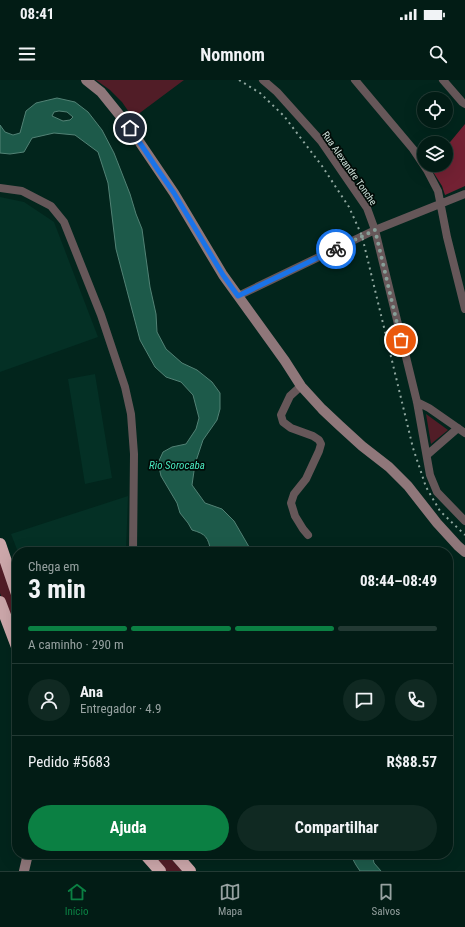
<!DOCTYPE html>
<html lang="pt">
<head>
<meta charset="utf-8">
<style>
	body { margin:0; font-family:"Roboto Condensed",sans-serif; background:#102922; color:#f1f3f6; height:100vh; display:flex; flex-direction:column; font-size:15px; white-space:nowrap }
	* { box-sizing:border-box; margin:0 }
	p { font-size:13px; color:#96a1a0 }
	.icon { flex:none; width:22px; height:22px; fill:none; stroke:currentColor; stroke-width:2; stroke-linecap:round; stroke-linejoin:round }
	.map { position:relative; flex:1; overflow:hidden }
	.drawer { position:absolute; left:12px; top:467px; width:441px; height:312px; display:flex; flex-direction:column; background:#021c15; border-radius:16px; box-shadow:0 4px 16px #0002,0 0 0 1px #233a34 }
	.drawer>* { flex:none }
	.tools { position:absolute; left:417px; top:12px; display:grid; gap:8px }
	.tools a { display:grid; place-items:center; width:36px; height:36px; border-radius:50%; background:#021c15; box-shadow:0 4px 16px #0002,0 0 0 1px #233a34; font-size:20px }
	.pin { position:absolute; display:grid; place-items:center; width:34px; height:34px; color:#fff; margin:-17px; border:2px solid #fff; border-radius:50%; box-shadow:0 1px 4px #0007 }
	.courier { position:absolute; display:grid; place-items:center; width:40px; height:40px; margin:-20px; border:3px solid #1a73e8; border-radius:50%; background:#fff; color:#222; box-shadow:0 1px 5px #0007 }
	.head em { font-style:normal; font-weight:700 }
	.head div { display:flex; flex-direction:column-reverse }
	.head { display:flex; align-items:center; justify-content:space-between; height:68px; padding:0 16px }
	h1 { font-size:26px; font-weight:700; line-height:30px }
	.bar { display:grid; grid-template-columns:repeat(4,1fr); gap:6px 4px; align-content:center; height:48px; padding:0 16px }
	.bar i { height:5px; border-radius:3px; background:#233a34 }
	.bar .current { background:#0b8043 }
	.bar p { grid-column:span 4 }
	.line { display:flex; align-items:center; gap:10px; padding:0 16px; border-top:1px solid #233a34 }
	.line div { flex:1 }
	.round { display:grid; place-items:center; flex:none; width:42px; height:42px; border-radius:21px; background:#102922 }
	.primary-button { display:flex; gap:8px; margin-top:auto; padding:8px 16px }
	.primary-button a { flex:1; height:46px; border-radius:24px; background:#0b8043; color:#fff; font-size:16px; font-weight:700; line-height:46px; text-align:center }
	.primary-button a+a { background:#102922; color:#f1f3f6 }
	.status { display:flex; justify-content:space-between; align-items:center; height:28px; padding:0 20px; background:#021c15; direction:ltr }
	.status svg { height:11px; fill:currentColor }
	header { display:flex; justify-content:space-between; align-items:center; height:52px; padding:0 16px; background:#021c15; font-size:18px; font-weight:700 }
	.tabs { display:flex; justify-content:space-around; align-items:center; height:56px; border-top:1px solid #233a34; background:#021c15; font-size:11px; color:#96a1a0 }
	.tabs a { display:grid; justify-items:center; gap:2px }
	.tabs .current { color:#0b8043 }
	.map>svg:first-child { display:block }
	.built { fill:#043025 }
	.green { fill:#511d27 }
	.forest { fill:#732133 }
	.water { fill:#1d5a4a; stroke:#528275; fill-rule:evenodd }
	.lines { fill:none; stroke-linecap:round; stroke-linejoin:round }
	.street { stroke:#665759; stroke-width:8 }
	.secondary { stroke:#8f777a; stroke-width:10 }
	.highway { stroke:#cca7aa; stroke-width:12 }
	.rail { stroke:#8fa79f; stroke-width:2; stroke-dasharray:2 4; stroke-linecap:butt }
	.done { stroke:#879f98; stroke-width:4; stroke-dasharray:0 7.2 }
	.route { stroke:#1a73e8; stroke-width:5 }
	.labels { text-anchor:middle; stroke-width:3.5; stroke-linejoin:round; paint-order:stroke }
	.street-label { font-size:10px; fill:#cee1da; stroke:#010b07 }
	.water-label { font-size:11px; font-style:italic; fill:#49e8bf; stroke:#010b07 }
</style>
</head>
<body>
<div class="status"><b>08:41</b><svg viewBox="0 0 49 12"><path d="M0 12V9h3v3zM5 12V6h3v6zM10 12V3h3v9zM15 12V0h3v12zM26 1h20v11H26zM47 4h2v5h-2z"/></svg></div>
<header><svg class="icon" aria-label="menu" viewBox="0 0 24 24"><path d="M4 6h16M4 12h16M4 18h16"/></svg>Nomnom<svg class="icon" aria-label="search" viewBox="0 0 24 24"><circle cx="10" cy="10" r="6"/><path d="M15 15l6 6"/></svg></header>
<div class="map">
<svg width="465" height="791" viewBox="0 0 465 791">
	<rect width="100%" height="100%" fill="#02251c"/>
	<!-- built -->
	<path class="built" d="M0 117 24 122 54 142 98 257 0 292Z
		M95 294 112 398 85 404 68 299Z
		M128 416 126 472H18L11 454Z"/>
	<!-- green -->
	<path class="green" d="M96 0H184L133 38 122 22 110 10Z
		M426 334 448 350 431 364Z
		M0 478 17 526V556L6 531 0 513Z
		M151 774H167L182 791H166Z"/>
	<!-- forest -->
	<path class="forest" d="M465 44V106L445 115 442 106 430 87 431 85H446V67Z"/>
	<!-- water -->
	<path class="water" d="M57 18 75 22 88 32 102 50 114 73 130 114 136 134 142 149 150 207 156 234 157 252 166 269 182 283 197 290 212 302 220 313V329L217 340 203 360 195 384 192 405 205 423 222 429 234 441 252 472H211C208 457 206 454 192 450L188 443 180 433 177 423 161 396 158 383 163 372 172 367 186 364 196 349 199 338 193 315 181 302 166 297 155 287 140 260 116 169 108 103 98 72 75 55 54 53 32 58 24 72 10 74 0 73V45L5 52 13 55 20 53 26 31 36 23ZM59 31 67 32 73 37 70 40 63 41 52 36 54 32Z
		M350 774H372L374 783 381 791H360L356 785Z"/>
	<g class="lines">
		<!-- street -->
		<path class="street" d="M263 0 277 12 321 61 367 128 375 150 417 322 430 395 437 412 465 441
			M355 0 413 69 427 90 438 111 447 157 465 229
			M443 0 462 22 465 24
			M0 108 22 111 51 126 64 142 101 235 125 307 131 334 134 374 133 472
			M238 216 375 150 465 114
			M301 306 290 316 281 335 283 342 291 348 313 356 319 360 321 364 319 371 306 399 294 414 291 423 295 436 303 449 308 455
			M417 322 429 328 465 353
			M427 375 458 348"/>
		<!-- secondary -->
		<path class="secondary" d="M86 0 101 12 130 48 174 113 223 195 285 281 301 306 322 329 339 345 362 366 389 387 408 406 437 443 458 466 465 472
			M24 791 28 774"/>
		<!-- highway -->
		<path class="highway" d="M0 464 17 514
			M0 522 17 567
			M145 774 160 791
			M175 774 190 791"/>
		<!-- rail -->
		<path class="rail" d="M239 0 260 13 284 36 322 86 349 127 362 156 413 368 426 407 440 431 465 455"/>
	</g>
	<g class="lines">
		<!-- done -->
		<path class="done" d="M336 169 375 150 401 260"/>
		<!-- route -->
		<path class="route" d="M130 48 158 90 174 113 223 195 238 216 336 169"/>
	</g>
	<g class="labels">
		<!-- street labels -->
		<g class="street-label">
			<text transform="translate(350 88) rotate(55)" y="4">Rua Alexandre Tonche</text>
		</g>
		<!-- water labels -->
		<g class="water-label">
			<text x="177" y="389">Rio Sorocaba</text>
		</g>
	</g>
</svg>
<div class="tools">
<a><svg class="icon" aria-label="locate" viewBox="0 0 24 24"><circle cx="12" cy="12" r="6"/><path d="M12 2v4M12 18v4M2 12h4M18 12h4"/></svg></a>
<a><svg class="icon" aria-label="layers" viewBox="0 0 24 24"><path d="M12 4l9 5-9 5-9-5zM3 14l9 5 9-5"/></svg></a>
</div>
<div class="pin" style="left:401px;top:260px;background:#ea580c"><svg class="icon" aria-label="bag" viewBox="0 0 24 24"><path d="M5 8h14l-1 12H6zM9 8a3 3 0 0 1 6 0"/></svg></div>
<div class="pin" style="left:130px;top:48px;background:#1f2937"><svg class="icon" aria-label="home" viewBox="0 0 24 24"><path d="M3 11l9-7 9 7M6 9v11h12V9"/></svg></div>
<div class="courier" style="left:336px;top:169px"><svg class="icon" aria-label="bike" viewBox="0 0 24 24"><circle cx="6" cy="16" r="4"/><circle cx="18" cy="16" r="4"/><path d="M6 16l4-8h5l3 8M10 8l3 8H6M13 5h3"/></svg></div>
<section class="drawer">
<div class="head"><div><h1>3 min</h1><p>Chega em</p></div><em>08:44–08:49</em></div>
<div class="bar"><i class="current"></i><i class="current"></i><i class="current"></i><i></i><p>A caminho · 290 m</p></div>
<div class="line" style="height:72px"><a class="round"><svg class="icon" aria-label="person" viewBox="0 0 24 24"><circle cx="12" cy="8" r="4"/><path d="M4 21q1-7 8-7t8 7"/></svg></a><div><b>Ana</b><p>Entregador · 4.9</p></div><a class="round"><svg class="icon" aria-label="chat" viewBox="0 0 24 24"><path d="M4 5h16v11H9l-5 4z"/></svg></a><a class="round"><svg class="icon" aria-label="phone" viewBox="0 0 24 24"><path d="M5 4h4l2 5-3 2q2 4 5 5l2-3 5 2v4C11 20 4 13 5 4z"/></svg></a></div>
<div class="line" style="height:52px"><div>Pedido #5683</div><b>R$88.57</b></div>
<div class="primary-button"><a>Ajuda</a><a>Compartilhar</a></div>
</section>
</div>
<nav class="tabs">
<a class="current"><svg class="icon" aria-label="home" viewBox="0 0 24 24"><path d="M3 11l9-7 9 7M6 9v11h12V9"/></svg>Início</a>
<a><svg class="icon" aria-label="map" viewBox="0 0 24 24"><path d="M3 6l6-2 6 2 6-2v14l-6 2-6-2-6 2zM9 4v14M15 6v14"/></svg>Mapa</a>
<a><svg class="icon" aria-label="saved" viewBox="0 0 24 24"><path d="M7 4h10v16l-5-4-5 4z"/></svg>Salvos</a>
</nav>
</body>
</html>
